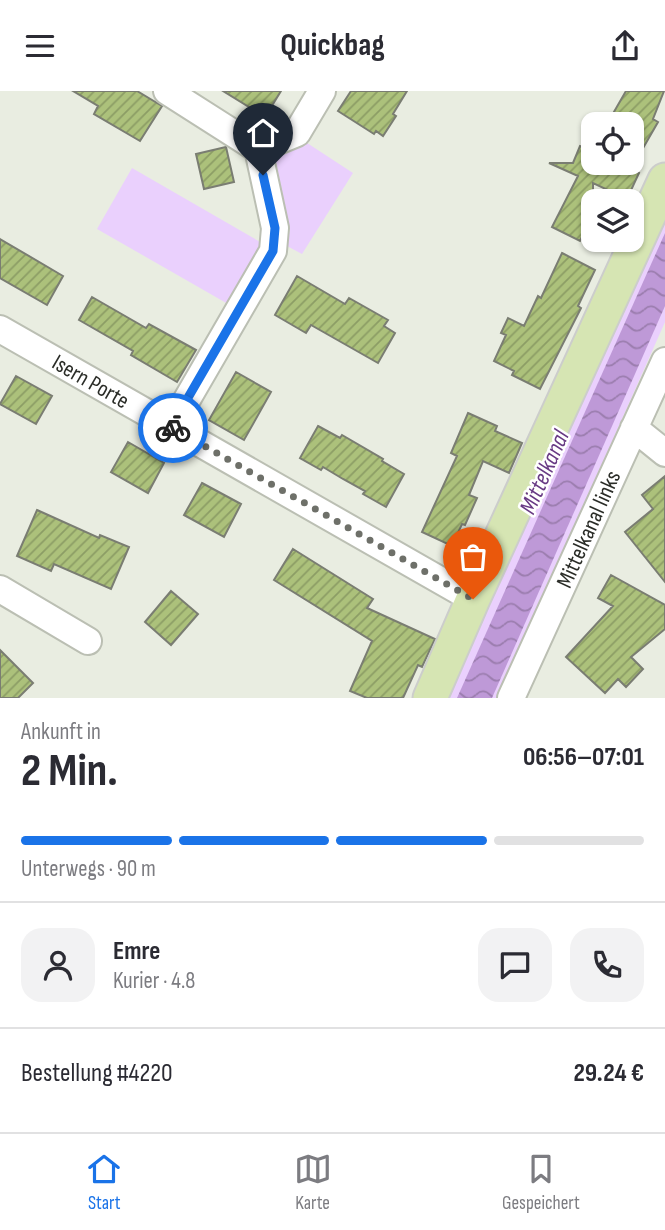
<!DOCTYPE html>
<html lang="de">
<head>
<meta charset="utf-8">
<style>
	body { margin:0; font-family:"Sofia Sans Condensed",sans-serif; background:#f2f2f3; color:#2b2b33; height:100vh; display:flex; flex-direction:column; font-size:26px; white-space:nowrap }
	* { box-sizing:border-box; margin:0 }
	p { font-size:23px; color:#7c7c81 }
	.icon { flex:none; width:38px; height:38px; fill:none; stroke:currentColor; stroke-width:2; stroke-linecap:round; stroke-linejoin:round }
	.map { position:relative; height:607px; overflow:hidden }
	.sheet { display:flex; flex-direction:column; background:#fff; flex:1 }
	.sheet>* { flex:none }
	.fabs { position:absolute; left:581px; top:21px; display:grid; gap:14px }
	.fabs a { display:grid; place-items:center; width:63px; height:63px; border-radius:14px; background:#fff; box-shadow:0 2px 5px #0004; font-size:35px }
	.pin { position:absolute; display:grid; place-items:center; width:60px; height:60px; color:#fff; margin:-72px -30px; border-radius:50% 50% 50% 0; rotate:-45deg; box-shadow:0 0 7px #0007 }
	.pin .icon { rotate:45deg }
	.courier { position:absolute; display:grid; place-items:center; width:70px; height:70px; margin:-35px; border:5px solid #1a73e8; border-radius:50%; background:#fff; color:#222; box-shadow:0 2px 9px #0007 }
	.summary em { font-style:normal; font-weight:700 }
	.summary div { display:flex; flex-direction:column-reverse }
	.summary { display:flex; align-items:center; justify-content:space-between; height:119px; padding:0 21px }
	h1 { font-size:46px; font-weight:700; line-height:52px }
	.bar { display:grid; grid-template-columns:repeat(4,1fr); gap:10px 7px; align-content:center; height:84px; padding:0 21px }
	.bar i { height:9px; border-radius:5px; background:#e1e1e2 }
	.bar .selected { background:#1a73e8 }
	.bar p { grid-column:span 4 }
	.line { display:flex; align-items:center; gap:18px; padding:0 21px; border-top:2px solid #e1e1e2 }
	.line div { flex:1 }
	.round { display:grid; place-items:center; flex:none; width:74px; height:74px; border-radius:21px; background:#f2f2f3 }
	header { display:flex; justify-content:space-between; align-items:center; height:91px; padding:0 21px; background:#fff; font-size:32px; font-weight:700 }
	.tab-bar { display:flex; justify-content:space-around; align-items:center; height:98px; border-top:2px solid #e1e1e2; background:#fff; font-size:19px; color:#7c7c81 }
	.tab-bar a { display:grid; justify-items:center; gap:4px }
	.tab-bar .selected { color:#1a73e8 }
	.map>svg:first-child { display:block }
	.green { fill:#ead0fd }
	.water { fill:url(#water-waves) }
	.building { fill:url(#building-hatch); stroke:#7a7d72; stroke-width:2 }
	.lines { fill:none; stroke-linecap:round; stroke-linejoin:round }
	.minor-casing { stroke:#bbbfb3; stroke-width:30 }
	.major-casing { stroke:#cccdcb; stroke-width:37 }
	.minor { stroke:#fff; stroke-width:26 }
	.major { stroke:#d6e5b3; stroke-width:33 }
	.done { stroke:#6e7069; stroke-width:7; stroke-dasharray:0 12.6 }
	.route { stroke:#1a73e8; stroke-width:9 }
	.labels { text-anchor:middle; stroke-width:5; stroke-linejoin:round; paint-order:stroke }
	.street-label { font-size:23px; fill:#2b2d28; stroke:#fff }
	.water-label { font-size:24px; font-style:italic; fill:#683a84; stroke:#fff }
</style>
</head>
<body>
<header><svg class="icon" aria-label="menu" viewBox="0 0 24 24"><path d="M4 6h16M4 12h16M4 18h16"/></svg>Quickbag<svg class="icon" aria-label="share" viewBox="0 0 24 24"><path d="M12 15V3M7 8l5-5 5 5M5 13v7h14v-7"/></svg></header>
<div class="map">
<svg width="665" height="607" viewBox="0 0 665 607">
	<defs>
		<pattern id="water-waves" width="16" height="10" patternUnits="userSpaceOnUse" patternTransform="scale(1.75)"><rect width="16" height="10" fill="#be99d7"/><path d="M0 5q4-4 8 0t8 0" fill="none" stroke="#9b7dae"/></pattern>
		<pattern id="building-hatch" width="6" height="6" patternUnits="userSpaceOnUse" patternTransform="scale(1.75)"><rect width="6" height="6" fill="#acc17b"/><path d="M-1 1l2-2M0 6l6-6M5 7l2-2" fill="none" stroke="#8c9d65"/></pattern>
	</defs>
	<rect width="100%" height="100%" fill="#e9ede1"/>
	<!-- green -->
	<path class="green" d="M301 48 353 82 302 163 287 155 290 138 274 62Z
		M132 77 262 152 228 213 97 138Z
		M665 121V231L529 538 501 607H448Z"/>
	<!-- water -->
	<path class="water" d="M665 142V215L492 607H457Z"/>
	<!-- building -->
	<path class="building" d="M73 0H137L162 15 140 50 94 23 98 15Z
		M223 0H281L265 26Z
		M351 0H407L393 23 396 25 383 45 376 40 374 43 338 20Z
		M626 0H664L653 28 658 31 631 78 639 82 627 108 593 92V124L580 150 552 136 578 85 549 72H573L580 55 591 59 593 54V72H632V33H607Z
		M226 56 234 91 204 98 196 63Z
		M0 148 63 185 47 214 0 187Z
		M562 162 595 179 578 215 581 217 540 298 512 284 514 280 494 270 506 244 501 242 508 227 524 235 538 205 541 207Z
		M297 185 345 213 349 207 388 229 384 235 395 242 378 272 311 234 306 242 275 224Z
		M92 206 146 237 149 233 196 259 177 291 131 264 133 260 79 229Z
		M236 281 271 301 244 349 209 329Z
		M16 285 52 305 36 333 0 313Z
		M468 322 497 335 495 340 522 352 509 382 483 370 469 404 477 407 465 434 462 433 452 455 422 441 457 365 451 362Z
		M318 335 340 347 342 344 383 368 382 370 404 383 386 416 363 403 365 400 343 388 323 376 321 379 300 367Z
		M128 351 164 372 148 402 111 381Z
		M665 385V491L625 441 653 418 642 404Z
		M202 392 241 413 224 446 184 424Z
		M37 419 99 447 100 444 129 456 111 498 54 473 51 480 17 465Z
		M293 458 373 508 367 517 435 548 422 576 418 574 403 607H367L350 600 372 550 274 489Z
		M611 484 665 514V538L631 566 643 578 626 596 618 588 605 602 566 566 613 515 598 507Z
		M171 500 198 523 171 554 145 531Z
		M0 559 33 592 18 607H0Z"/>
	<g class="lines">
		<!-- minor casing -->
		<g class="minor-casing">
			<path id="minor" d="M167 0 258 58 275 137 273 160 171 336
				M258 58 297 42 322 0
				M0 238 473 508
				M634 337 665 362
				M0 498 88 550
				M511 607 665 270"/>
		</g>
		<!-- major casing -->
		<g class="major-casing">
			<path id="major" d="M430 607 473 508 665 89"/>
		</g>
		<!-- minor -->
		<use href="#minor" class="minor"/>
		<!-- major -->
		<use href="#major" class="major"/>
	</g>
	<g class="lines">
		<!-- done -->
		<path class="done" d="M173 337 473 508"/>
		<!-- route -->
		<path class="route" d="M173 337 171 336 273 160 275 137 263 84"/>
	</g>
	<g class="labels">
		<!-- street labels -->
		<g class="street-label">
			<text transform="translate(91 290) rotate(30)" y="8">Isern Porte</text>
			<text transform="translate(588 438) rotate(-66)" y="8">Mittelkanal links</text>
		</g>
		<!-- water labels -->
		<g class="water-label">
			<text transform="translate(544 381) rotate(-66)" y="8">Mittelkanal</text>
		</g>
	</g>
</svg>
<div class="fabs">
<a><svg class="icon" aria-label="locate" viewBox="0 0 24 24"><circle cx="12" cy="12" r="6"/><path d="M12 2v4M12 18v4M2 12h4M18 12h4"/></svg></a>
<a><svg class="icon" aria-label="layers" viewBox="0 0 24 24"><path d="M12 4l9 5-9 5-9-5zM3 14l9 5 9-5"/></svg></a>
</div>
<div class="pin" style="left:473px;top:508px;background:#ea580c"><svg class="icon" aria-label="bag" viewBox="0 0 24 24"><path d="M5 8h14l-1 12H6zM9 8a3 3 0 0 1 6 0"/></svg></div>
<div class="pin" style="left:263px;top:84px;background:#1f2937"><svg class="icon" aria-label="home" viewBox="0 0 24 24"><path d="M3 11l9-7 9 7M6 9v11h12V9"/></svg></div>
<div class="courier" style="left:173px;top:337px"><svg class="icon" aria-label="bike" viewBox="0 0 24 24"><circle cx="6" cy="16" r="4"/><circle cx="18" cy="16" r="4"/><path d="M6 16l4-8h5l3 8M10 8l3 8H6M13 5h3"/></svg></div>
</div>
<section class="sheet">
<div class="summary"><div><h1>2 Min.</h1><p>Ankunft in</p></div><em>06:56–07:01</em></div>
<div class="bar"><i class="selected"></i><i class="selected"></i><i class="selected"></i><i></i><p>Unterwegs · 90 m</p></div>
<div class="line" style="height:126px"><a class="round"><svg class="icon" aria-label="person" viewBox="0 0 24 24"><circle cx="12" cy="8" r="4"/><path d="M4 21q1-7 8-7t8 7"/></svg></a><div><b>Emre</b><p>Kurier · 4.8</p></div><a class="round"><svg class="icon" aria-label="chat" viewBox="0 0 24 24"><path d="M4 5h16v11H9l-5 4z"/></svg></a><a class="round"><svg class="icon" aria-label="phone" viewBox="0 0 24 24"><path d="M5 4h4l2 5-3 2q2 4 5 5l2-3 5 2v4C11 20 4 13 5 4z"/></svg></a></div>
<div class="line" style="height:91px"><div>Bestellung #4220</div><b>29.24 €</b></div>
</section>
<nav class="tab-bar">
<a class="selected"><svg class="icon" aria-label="home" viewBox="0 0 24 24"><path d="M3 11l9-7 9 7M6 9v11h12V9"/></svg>Start</a>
<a><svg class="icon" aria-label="map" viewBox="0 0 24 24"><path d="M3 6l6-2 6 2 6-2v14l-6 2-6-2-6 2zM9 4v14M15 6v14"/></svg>Karte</a>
<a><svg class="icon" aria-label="saved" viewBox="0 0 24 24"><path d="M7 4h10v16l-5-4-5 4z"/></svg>Gespeichert</a>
</nav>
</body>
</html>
